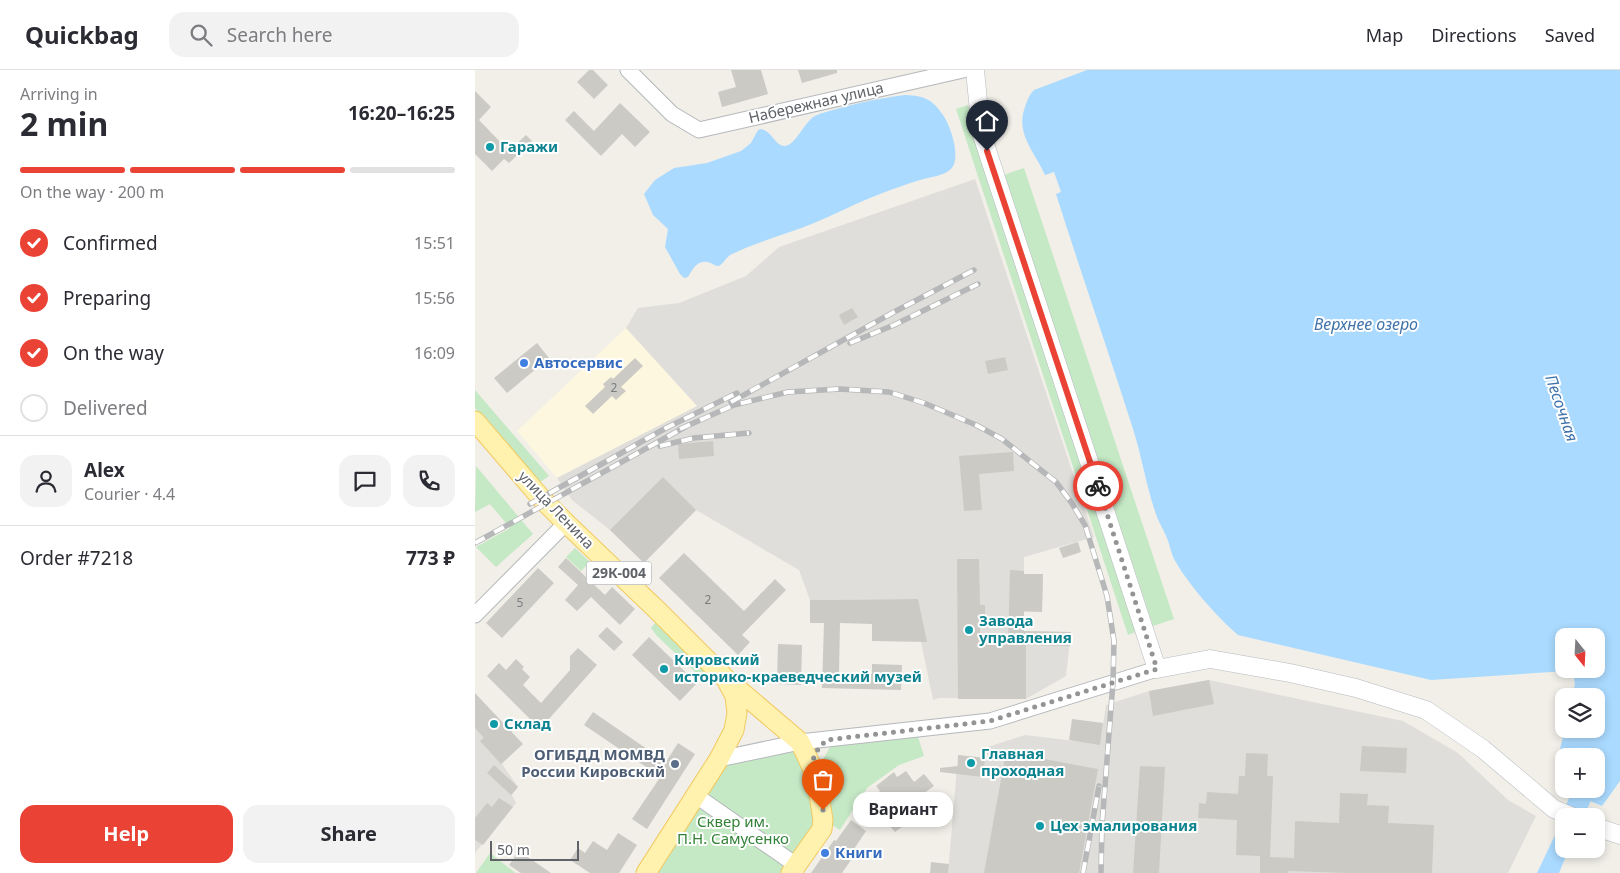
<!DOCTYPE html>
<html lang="en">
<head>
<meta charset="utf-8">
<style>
	body { margin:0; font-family:"Noto Sans",sans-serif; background:#f2f2f3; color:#2b2b33; height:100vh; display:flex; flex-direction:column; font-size:19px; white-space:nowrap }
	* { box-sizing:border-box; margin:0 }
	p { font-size:16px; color:#7c7c81 }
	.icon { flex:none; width:28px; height:28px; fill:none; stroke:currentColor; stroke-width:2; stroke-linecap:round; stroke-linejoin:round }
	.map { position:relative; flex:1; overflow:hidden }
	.details { display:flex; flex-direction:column; background:#fff; width:475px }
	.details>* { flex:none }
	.needle { width:32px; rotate:162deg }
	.buttons { position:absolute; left:1080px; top:558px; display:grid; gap:10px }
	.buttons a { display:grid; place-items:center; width:50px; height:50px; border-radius:10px; background:#fff; box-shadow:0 2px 8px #0003; font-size:25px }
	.scale { position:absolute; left:15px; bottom:12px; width:89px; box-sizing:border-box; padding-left:5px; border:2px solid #5f6368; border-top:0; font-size:14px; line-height:18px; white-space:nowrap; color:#5f6368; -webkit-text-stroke:4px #fff; paint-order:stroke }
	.pin { position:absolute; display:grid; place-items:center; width:42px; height:42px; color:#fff; margin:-51px -21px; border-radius:50% 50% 50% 0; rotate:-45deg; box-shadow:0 0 5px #0007 }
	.pin .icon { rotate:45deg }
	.courier { position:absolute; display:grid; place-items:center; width:50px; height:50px; margin:-25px; border:4px solid #ea4335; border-radius:50%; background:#fff; color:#222; box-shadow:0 1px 6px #0007 }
	.bubble { position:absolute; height:35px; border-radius:15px; background:#fff; box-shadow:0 2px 8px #0003; font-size:16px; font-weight:700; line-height:35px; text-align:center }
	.headline em { font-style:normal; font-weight:700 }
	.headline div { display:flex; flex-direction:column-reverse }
	.headline { display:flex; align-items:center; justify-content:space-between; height:85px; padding:0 20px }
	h1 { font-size:32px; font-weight:700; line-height:38px }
	.bar { display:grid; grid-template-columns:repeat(4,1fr); gap:8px 5px; align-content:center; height:60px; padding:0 20px }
	.bar i { height:6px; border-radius:4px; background:#e1e1e2 }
	.bar .current { background:#ea4335 }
	.bar p { grid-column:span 4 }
	.line { display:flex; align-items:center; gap:12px; padding:0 20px; border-top:1px solid #e1e1e2 }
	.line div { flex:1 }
	.round { display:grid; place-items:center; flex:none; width:52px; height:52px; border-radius:15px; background:#f2f2f3 }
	ol { padding:0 20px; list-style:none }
	li { display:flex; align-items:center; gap:15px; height:55px }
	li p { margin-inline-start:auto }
	li .icon { padding:5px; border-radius:50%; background:#ea4335; color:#fff; stroke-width:4 }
	li:last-child { color:#7c7c81 }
	li i { width:28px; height:28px; border:2px solid #e1e1e2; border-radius:50% }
	.cta { display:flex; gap:10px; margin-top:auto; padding:10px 20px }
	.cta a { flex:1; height:58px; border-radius:15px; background:#ea4335; color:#fff; font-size:20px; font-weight:700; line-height:58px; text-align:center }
	.cta a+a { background:#f2f2f3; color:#2b2b33 }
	header { display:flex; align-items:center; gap:30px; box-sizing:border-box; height:70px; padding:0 25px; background:#fff; border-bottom:1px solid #e1e1e2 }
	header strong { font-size:24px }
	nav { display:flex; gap:28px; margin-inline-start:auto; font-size:18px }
	.search { width:350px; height:45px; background:#f2f2f3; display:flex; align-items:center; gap:12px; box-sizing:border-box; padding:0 18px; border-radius:15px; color:#7c7c81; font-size:19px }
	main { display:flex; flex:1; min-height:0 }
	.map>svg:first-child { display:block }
	.commercial { fill:#fef7e0 }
	.industrial { fill:#e0deda }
	.green { fill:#c5e8c5 }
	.water { fill:#aadaff; fill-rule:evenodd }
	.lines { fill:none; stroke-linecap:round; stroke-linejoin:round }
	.river { stroke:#aadaff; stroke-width:21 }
	.building { fill:#cccac5 }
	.tertiary-casing { stroke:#b5b8bc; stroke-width:17 }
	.secondary-casing { stroke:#b6babf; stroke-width:19 }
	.primary-casing { stroke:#f2c960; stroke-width:21 }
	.tertiary { stroke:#fff; stroke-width:15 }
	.secondary { stroke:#fff; stroke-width:18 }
	.primary { stroke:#fff2af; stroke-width:19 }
	.rail-casing { stroke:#b6b7b8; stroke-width:5.5 }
	.rail { stroke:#fff; stroke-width:4; stroke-dasharray:11; stroke-linecap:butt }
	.done { stroke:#929495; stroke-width:5; stroke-dasharray:0 9 }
	.route { stroke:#ea4335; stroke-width:6 }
	.culture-dot { fill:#0f9aa8; stroke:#fff; stroke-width:2 }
	.shop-dot { fill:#3f7fe0; stroke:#fff; stroke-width:2 }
	.service-dot { fill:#5c6f8a; stroke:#fff; stroke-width:2 }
	.labels { text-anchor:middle; stroke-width:4; stroke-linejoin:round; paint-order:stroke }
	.number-label { font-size:12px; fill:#7a7d7f }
	.shield { fill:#fff; stroke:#8f9295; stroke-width:1 }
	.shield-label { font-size:14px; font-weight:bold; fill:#5f6368 }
	.street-label { font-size:15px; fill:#5f6368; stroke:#fff }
	.culture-label { font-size:15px; font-weight:bold; fill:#0d838f; stroke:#fff; text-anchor:start }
	.shop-label { font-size:15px; font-weight:bold; fill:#366cbe; stroke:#fff; text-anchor:start }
	.service-label { font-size:15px; font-weight:bold; fill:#4e5e75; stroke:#fff; text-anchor:end }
	.park-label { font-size:15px; fill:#348238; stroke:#fff }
	.water-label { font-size:16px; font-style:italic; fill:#4174aa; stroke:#fff }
</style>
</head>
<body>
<header>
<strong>Quickbag</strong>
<div class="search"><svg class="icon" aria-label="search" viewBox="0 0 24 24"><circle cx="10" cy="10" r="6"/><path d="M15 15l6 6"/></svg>Search here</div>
<nav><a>Map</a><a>Directions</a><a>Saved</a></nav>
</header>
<main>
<section class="details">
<div class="headline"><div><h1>2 min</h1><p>Arriving in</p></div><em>16:20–16:25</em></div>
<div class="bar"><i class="current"></i><i class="current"></i><i class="current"></i><i></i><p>On the way · 200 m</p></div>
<ol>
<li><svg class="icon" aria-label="check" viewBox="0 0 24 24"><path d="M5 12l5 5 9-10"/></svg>Confirmed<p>15:51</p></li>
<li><svg class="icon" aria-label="check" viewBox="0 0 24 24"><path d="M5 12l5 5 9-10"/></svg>Preparing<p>15:56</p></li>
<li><svg class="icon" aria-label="check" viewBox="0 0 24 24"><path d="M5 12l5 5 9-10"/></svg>On the way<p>16:09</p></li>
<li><i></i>Delivered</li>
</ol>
<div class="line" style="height:90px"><a class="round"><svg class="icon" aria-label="person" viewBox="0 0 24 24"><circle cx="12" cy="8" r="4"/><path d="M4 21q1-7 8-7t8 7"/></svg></a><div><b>Alex</b><p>Courier · 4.4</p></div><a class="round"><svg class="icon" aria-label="chat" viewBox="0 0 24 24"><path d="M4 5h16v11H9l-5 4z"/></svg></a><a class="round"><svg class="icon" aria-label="phone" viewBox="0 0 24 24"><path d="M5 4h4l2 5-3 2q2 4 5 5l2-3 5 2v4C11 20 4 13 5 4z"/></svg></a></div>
<div class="line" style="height:65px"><div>Order #7218</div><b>773 ₽</b></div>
<div class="cta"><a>Help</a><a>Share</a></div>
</section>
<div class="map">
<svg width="1145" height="803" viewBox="0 0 1145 803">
	<rect width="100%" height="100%" fill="#f1efe8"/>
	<!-- commercial -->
	<path class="commercial" d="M151 258 223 336 82 408 42 361Z"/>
	<!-- industrial -->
	<path class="industrial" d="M500 109 619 467 549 487V504H568L567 542H549V561L596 562 591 606 551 629 464 628 458 630 437 529 335 530 324 500 221 440 169 493 135 460 97 430 82 408 222 336 151 258 163 238 204 233 271 206 304 177Z
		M734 610 928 651 983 683 1033 730 1061 746 1033 803H473L483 685 510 688 513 677 550 665 625 674 631 635 674 621Z
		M0 646 36 685 27 694 43 717 37 725 41 733 0 783Z"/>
	<!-- green -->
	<path class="green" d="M493 35 666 560 653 565 481 39Z
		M549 98 699 549 678 556 529 105Z
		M0 320 74 406 64 413 0 338Z
		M1 396 58 464 21 497 1 477 35 458 15 434 0 442Z
		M100 478 115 492 106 501 91 487Z
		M180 553 239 609 234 615 182 566 176 558Z
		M443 667 449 686 424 695 392 718 365 760 357 755 355 737 345 695 355 677Z
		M320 681 336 719 340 754 337 755 338 760 306 803H181L247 703 250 694Z
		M15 783 38 801 41 803H1Z"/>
	<!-- water -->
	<path class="water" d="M612 0H1145V711L1127 736 1081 717 1084 683 1090 659H1121V626H1097C1100 615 1103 608 1092 601L956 610 763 565C743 548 712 513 699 489 696 483 695 475 692 468 689 461 685 454 682 447 672 420 667 387 658 359 633 280 606 203 581 124L586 122 579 102 570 105C560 82 540 64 550 37 552 31 554 25 559 20ZM1121 566V599H1089V566ZM1089 686H1121V719H1089Z
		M430 25C450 26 457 29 468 45 475 55 487 88 476 99 469 106 455 107 445 110 431 114 418 119 405 124 383 132 361 144 339 153 313 164 284 171 257 184 251 187 249 193 244 196 239 196 236 192 232 192 222 190 217 200 213 207L209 208 205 204 190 177 193 159 178 145 169 124 180 110 199 98 232 93 266 81 276 73 283 60 286 59C297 61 300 76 310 76 321 75 329 52 340 46 345 43 352 42 358 40 382 33 405 28 430 25Z
		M1082 761 1089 764V779H1094L1084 803H1062Z"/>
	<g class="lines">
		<!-- river -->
		<path class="river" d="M1098 746 1109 719"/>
	</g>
	<!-- building -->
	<path class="building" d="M114 0H118L133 15 119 29 102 12Z
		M256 0H286L293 24 247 37 243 22 261 17Z
		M323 0H362V3L327 13Z
		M0 21 16 37 4 50 34 81 51 65 57 71 34 93 29 89 17 101 0 84Z
		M145 33 175 62 160 77 147 64 126 86 90 50 99 41 119 61Z
		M377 238 383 247 369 255 364 245Z
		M62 273 74 288 32 323 19 308Z
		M530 287 533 300 513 304 510 291Z
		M160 288 168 296 146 317 151 321 141 330 137 326 118 344 110 336 130 317 128 314 136 307 138 309Z
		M238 371 239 386 204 389 203 374Z
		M538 382 539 401 504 404 507 440 489 441 484 386Z
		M188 407 221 440 169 493 135 460Z
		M603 472 606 482 588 488 584 478Z
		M209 483 269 541 300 509 311 520 267 565 275 572 263 585 184 508Z
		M91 488 130 525 137 517 160 539 145 555 116 527 102 541 90 530 103 515 83 497Z
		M482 489H504L505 535H510V546H505V575L533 574 535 500 549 501V504H568L567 542 549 541V561L596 562 595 576 551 575V629H483Z
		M63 498 79 513 27 568 11 553Z
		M443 529 452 572 397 571V554L365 553 364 603 397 604V594L427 595 426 620 347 618 349 553H335V530Z
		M132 557 148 572 139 581 123 566Z
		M174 567 222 613 205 631 157 585Z
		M303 574 327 575 326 615 302 614Z
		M103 578 122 595 65 659 12 606 24 593 31 600 41 589 49 597 47 599 55 607 48 615 66 633 95 600V586Z
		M734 610 739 634 678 646 674 621Z
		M0 623 48 674 26 694 5 671 9 668 0 658Z
		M118 642 191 692 203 673 220 684 172 759 157 749 184 709 181 708 183 705 109 655Z
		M597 649 628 653 625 675 594 670Z
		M887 676 932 678 931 703 885 701Z
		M531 682 623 699 604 803H509Z
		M771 683 793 684 792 706H798L795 787 819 788 820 751 864 753 865 723 893 724 892 735 914 736 913 753 959 755 957 803H874L813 801V803H785V786L761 785 762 750 723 748 724 733 731 734 732 722 763 724 764 706H770Z
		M483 685 510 688 508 707 465 702V698L483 696Z
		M19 695 43 717 36 725 12 703Z
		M665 696 690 697 684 803H658Z
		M431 701 439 712 449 704 459 716 448 724 456 735 420 762 414 755 405 756 398 753 396 745 400 735 395 728 405 721 401 716 419 702 422 707Z
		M24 728 38 737 8 775 0 770V748L12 733 17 737Z
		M376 750 391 761 377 782 380 784 367 803H336L359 770 361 771Z
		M143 763 162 775 144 803H115L95 790 103 778 110 783 118 771 132 780Z
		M44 781 76 803H46L34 795Z
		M456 792 474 794 473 803H455Z"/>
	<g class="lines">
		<!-- tertiary casing -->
		<g class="tertiary-casing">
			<path id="tertiary" d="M153 0 197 44 224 60 488 0
				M0 545 91 453
				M244 689 325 672 515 651 682 599
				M220 725 321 795"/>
		</g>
		<!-- secondary casing -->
		<g class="secondary-casing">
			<path id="secondary" d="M500 0 506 62 682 599 735 589 815 603 881 618 951 640 1008 679 1079 739 1096 746
				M1121 757 1145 765"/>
		</g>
		<!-- primary casing -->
		<g class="primary-casing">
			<path id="primary" d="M0 351 66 428 91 453 182 540 251 609 325 672 336 695 343 718 348 750 347 759 316 803
				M171 803 244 689 259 660 262 643 260 626 253 613"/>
		</g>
		<!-- tertiary -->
		<use href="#tertiary" class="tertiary"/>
		<!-- secondary -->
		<use href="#secondary" class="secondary"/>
		<!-- primary -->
		<use href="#primary" class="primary"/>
		<!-- rail casing -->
		<g class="rail-casing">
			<path id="rail" d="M375 273 419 255 503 214
				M256 332 419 242 499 200
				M205 359 259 335 313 322 365 319 414 322 449 333 501 355 527 369 581 412 596 432 610 455 632 526 639 571 638 612 627 755 626 803
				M185 376 219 368 274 363
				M55 434 191 358 262 323
				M0 473 210 357
				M608 803 624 716"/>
		</g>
		<!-- rail -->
		<use href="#rail" class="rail"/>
	</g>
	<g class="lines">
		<!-- done -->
		<path class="done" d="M348 740 336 695 341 682 351 670 515 651 682 599 623 416"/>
		<!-- route -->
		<path class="route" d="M512 81 623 416"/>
	</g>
	<!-- markers -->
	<g class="culture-dot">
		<circle cx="15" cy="77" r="5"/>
		<circle cx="494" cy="560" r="5"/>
		<circle cx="189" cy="599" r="5"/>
		<circle cx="19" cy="654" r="5"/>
		<circle cx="496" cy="693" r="5"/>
		<circle cx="565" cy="756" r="5"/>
	</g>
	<g class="shop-dot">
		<circle cx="49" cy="293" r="5"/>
		<circle cx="350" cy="783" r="5"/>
	</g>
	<circle class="service-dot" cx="200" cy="694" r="5"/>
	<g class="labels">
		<!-- number labels -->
		<g class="number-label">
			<text x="139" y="322">2</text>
			<text x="233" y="534">2</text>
			<text x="45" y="537">5</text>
		</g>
		<!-- shield labels -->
		<rect class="shield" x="111.5" y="491.5" width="65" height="23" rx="4"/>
		<g class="shield-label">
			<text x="144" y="508">29К-004</text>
		</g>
		<!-- street labels -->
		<g class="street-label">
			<text transform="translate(341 33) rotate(-13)" y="5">Набережная улица</text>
			<text transform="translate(81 440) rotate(46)" y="5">улица Ленина</text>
		</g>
		<!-- culture labels -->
		<g class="culture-label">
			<text x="25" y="82">Гаражи</text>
			<text x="504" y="556">Завода<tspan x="504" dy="17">управления</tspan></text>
			<text x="199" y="595">Кировский<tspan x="199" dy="17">историко-краеведческий музей</tspan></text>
			<text x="29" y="659">Склад</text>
			<text x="506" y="689">Главная<tspan x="506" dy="17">проходная</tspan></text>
			<text x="575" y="761">Цех эмалирования</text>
		</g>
		<!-- shop labels -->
		<g class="shop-label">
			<text x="59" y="298">Автосервис</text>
			<text x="360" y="788">Книги</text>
		</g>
		<!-- service labels -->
		<g class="service-label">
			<text x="190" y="690">ОГИБДД МОМВД<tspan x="190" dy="17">России Кировский</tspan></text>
		</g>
		<!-- park labels -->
		<g class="park-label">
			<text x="258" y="757">Сквер им.<tspan x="258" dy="17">П.Н. Самусенко</tspan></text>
		</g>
		<!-- water labels -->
		<g class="water-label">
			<text x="891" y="260">Верхнее озеро</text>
			<text transform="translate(1087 338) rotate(71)" y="6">Песочная</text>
		</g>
	</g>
</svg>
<div class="buttons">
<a><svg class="needle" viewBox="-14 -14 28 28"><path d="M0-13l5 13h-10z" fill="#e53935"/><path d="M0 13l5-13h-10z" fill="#7c7c81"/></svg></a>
<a><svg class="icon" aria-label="layers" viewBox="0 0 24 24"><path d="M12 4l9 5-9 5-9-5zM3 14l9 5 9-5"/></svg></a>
<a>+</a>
<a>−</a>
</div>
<div class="scale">50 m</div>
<div class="pin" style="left:348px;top:740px;background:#ea580c"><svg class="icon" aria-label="bag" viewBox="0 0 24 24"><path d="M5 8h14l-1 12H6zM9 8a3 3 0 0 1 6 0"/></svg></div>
<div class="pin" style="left:512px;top:81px;background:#1f2937"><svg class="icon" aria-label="home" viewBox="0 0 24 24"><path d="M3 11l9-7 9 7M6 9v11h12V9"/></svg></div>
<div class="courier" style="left:623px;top:416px"><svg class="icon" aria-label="bike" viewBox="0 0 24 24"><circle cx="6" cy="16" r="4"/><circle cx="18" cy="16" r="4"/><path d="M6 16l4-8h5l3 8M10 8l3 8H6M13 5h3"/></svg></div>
<div class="bubble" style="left:378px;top:722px;width:100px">Вариант</div>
</div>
</main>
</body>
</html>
